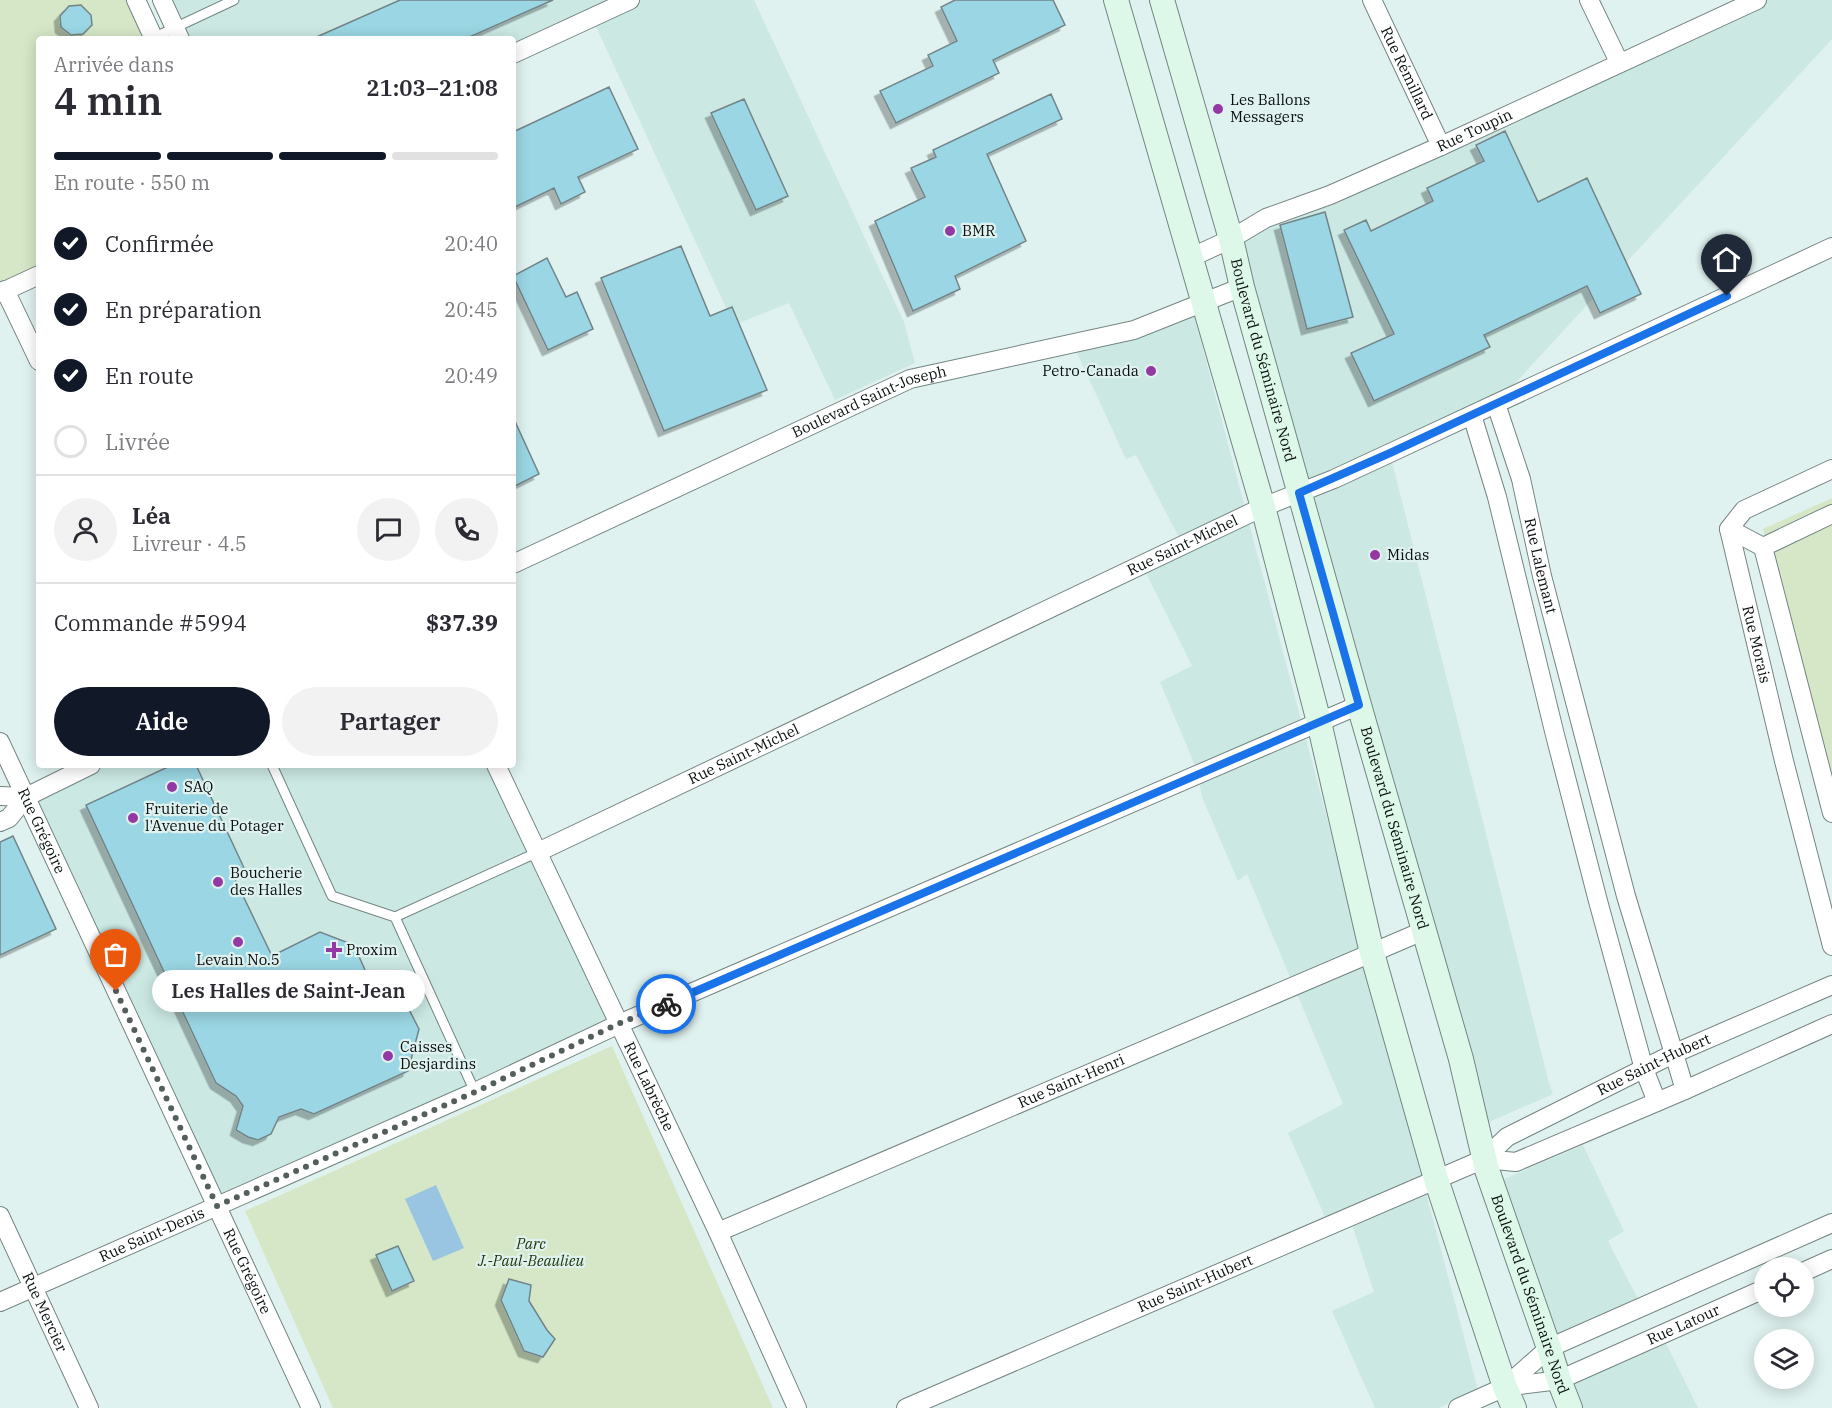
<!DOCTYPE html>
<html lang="fr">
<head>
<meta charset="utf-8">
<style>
	body { margin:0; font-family:"IBM Plex Serif",serif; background:#f2f2f3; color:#2b2b33; height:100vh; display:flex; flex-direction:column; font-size:22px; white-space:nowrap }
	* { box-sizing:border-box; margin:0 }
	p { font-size:20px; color:#7c7c81 }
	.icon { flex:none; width:33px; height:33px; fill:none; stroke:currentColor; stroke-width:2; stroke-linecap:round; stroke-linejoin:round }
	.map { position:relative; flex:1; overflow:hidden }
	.side { position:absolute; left:36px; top:36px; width:480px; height:732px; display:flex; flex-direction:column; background:#fff; border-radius:6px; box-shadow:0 3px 15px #0003 }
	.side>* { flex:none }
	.fabs { position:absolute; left:1754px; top:1257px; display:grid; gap:12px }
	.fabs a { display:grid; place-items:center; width:60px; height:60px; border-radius:50%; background:#fff; box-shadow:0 3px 15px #0003; font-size:30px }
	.pin { position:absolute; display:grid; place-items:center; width:51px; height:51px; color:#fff; margin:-62px -26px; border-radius:50% 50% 50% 0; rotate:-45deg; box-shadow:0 0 6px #0007 }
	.pin .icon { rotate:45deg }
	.courier { position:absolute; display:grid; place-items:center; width:60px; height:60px; margin:-30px; border:4px solid #1a73e8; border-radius:50%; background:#fff; color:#222; box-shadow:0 2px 8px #0007 }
	.bubble { position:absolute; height:42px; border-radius:21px; background:#fff; box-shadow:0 3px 15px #0003; font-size:20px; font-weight:600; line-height:42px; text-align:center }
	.summary em { font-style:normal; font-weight:600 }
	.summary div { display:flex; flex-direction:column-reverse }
	.summary { display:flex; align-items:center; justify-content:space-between; height:102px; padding:0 18px }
	h1 { font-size:39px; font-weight:600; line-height:45px }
	.bar { display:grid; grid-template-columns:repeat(4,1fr); gap:9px 6px; align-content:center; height:72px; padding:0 18px }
	.bar i { height:8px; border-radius:4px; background:#e1e1e2 }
	.bar .active { background:#111827 }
	.bar p { grid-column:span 4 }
	.line { display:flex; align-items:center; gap:15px; padding:0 18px; border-top:2px solid #e1e1e2 }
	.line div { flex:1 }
	.round { display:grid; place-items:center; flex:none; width:63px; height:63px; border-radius:32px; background:#f2f2f3 }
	ol { padding:0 18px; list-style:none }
	li { display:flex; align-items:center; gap:18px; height:66px }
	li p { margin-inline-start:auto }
	li .icon { padding:6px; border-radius:50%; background:#111827; color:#fff; stroke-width:4 }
	li:last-child { color:#7c7c81 }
	li i { width:33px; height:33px; border:3px solid #e1e1e2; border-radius:50% }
	.button { display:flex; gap:12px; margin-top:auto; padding:12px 18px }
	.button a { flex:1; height:69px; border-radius:36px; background:#111827; color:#fff; font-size:24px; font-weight:600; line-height:69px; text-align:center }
	.button a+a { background:#f2f2f3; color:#2b2b33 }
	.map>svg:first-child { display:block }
	.built { fill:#cbe8e3 }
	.green { fill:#d5e7c7 }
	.water { fill:#99c4e2 }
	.building { fill:#9ad6e3; stroke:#738488; stroke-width:1.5; filter:url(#shadow) }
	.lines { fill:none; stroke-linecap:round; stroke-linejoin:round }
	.service-casing { stroke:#748582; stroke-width:11 }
	.minor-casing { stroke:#748582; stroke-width:20 }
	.secondary-casing { stroke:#748582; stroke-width:26 }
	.service { stroke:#fff; stroke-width:9 }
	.minor { stroke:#fff; stroke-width:18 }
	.secondary { stroke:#ddf8e8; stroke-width:24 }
	.done { stroke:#545e5d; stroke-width:6; stroke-dasharray:0 10.8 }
	.route { stroke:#1a73e8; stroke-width:8 }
	.poi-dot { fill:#9439a4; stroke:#dff2ef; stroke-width:2 }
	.labels { text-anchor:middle; stroke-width:4.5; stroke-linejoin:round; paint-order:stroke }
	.street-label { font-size:15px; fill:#090f0f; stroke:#dff2ef }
	.poi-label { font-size:15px; fill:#090f0f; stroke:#dff2ef; text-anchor:start }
	.park-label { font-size:15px; font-style:italic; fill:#1e3303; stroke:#dff2ef }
</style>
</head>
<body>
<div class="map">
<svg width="1832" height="1408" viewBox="0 0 1832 1408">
	<defs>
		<filter id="shadow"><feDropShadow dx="-5.5" dy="5.5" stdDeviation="0" flood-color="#0004"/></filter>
	</defs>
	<rect width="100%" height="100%" fill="#dff2ef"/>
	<!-- built -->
	<path class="built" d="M171 0H607L513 44V39H190Z
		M630 0H754L904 322 915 363 835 400 789 303 734 325 592 18Z
		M1757 0H1832V39L1496 404 1390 454 1549 1083 1553 1094 1489 1122 1461 1059 1231 239Z
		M1194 315 1478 1390 1439 1408H1375L1332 1311 1374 1292 1350 1218 1329 1226 1288 1133 1343 1104 1247 874 1238 881 1202 797 1197 770 1160 682 1192 666 1142 565 1183 545 1136 455 1126 459 1076 351Z
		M92 765H497L619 1024 217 1206 26 797Z
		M1583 1145 1624 1231 1608 1241 1642 1307 1549 1348 1500 1181Z
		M1662 1335 1698 1408H1570L1559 1380Z"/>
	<!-- green -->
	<path class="green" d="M0 0H136L154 39H39V276L0 294Z
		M1832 498V774L1763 529Z
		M612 1046 773 1408H333L245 1211Z"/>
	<!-- water -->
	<path class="water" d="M436 1185 464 1248 433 1261 405 1199Z"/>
	<!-- building -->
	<path class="building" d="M400 0H553L465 39H312Z
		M955 0H1053L1065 25 993 60 999 73 896 123 880 91 933 66 928 55 957 41 941 7Z
		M81 5 91 15 92 25 83 34 71 35 61 27 60 16 69 6Z
		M609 87 638 149 578 177 585 192 561 204 554 188 513 208V132Z
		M1051 94 1062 119 987 154 1026 241 955 276 960 289 913 311 875 221 925 197 911 168 936 157 933 150Z
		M744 99 788 196 756 210 711 113Z
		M1505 131 1538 202 1587 178 1641 294 1600 313 1587 286 1484 335 1490 347 1374 401 1351 353 1394 334 1344 230 1366 220 1371 231 1433 201 1427 188 1484 161 1476 145Z
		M1325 212 1353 317 1307 329 1280 225Z
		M681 246 710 316 732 307 767 390 664 431 601 278Z
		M547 258 566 297 577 292 593 329 548 350 513 276Z
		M513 417 539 474 513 487Z
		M172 765H196L245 870 233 875 272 956 320 932 354 945 369 979 398 988 419 1029 408 1071 314 1114 301 1109 279 1117 271 1134 258 1140 248 1137 236 1130 243 1106 236 1096 216 1083 86 805Z
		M13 836 56 929 0 955V842Z
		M398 1246 414 1281 392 1291 376 1255Z
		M509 1279 531 1285 529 1301 547 1330 555 1339 543 1357 524 1351 501 1300Z"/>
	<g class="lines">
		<!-- service casing -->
		<g class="service-casing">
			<path id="service" d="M153 38 234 0
				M272 765 332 896 395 917 475 1092
				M395 917 536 853"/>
		</g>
		<!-- minor casing -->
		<g class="minor-casing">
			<g id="minor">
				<path d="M136 0 154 39"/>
				<path d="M162 0 180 39"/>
				<path id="s1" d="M1372 0 1441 146"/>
				<path d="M1589 0 1619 62"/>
				<path d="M513 54 630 0"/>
				<path id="s2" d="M1192 257 1231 239 1266 218 1330 195 1441 146 1757 0"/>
				<path d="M5 290 39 361"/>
				<path d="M0 293 39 275"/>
				<path id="s3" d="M1496 404 1521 479 1542 576 1626 896 1685 1090"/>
				<path d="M1472 415 1497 497 1555 735 1598 901 1644 1069 1657 1102"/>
				<path id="s4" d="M1832 469 1744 510 1729 529 1784 761 1832 946"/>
				<path d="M1832 514 1763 547 1832 813"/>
				<path d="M1729 529 1763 547"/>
				<path id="s5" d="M513 564 910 379 1134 330 1242 287"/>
				<path id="s6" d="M0 742 311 1408"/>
				<path id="s7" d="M496 765 718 1232 797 1408"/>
				<path d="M0 796 26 797"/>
				<path d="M0 822 9 818 26 797 91 765"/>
				<path id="s8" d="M536 853 1263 507 1334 479 1390 453 1832 247"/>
				<path d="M1484 1159 1516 1162 1685 1090 1832 1024"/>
				<path id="s9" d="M0 1216 89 1408"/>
				<path id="s10" d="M718 1232 1423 931"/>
				<path d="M1803 1272 1832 1259"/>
				<path id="s11" d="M0 1302 475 1092 619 1024 1359 705"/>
				<path d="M1505 1387 1549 1348 1832 1223"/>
				<path id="s12" d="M906 1408 1484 1159 1507 1137 1673 1054 1832 985"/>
				<path id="s13" d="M1458 1408 1505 1387 1559 1380 1764 1289"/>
			</g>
		</g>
		<!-- secondary casing -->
		<g class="secondary-casing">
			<g id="secondary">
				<path d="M1116 0 1263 507 1319 722 1372 953 1436 1179 1505 1387 1514 1408"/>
				<path id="s14" d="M1162 0 1231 239 1242 287 1359 705 1461 1059 1487 1170 1549 1348 1559 1380 1570 1408"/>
			</g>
		</g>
		<!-- service -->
		<use href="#service" class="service"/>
		<!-- minor -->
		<use href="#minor" class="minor"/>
		<!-- secondary -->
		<use href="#secondary" class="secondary"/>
	</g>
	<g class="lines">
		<!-- done -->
		<path class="done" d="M116 991 217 1206 475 1092 618 1024 666 1004"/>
		<!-- route -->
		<path class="route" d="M666 1004 1359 705 1299 493 1390 453 1727 296"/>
	</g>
	<!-- markers -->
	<g class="poi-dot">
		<circle cx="1218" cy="109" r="6"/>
		<circle cx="950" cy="231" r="6"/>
		<circle cx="1151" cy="371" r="6"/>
		<circle cx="1375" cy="555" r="6"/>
		<circle cx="172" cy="787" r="6"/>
		<circle cx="133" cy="818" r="6"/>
		<circle cx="218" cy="882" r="6"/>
		<circle cx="238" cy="942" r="6"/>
		<path d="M331 941h6v6h6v6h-6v6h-6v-6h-6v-6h6z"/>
		<circle cx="388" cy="1056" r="6"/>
	</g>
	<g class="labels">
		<!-- street labels -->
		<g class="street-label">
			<text dy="5" stroke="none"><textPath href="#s1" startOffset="81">Rue Rémillard</textPath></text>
			<text dy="5" stroke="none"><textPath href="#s2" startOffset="310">Rue Toupin</textPath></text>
			<text dy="5" stroke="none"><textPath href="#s14" startOffset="374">Boulevard du Séminaire Nord</textPath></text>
			<text dy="5" stroke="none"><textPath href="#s5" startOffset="392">Boulevard Saint-Joseph</textPath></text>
			<text dy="5" stroke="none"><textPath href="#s8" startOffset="716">Rue Saint-Michel</textPath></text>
			<text dy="5" stroke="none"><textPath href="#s3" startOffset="168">Rue Lalemant</textPath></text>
			<text dy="5" stroke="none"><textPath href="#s4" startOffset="240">Rue Morais</textPath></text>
			<text dy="5" stroke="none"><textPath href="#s8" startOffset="230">Rue Saint-Michel</textPath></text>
			<text dy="5" stroke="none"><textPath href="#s14" startOffset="860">Boulevard du Séminaire Nord</textPath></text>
			<text dy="5" stroke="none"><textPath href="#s6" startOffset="98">Rue Grégoire</textPath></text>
			<text dy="5" stroke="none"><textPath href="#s12" startOffset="825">Rue Saint-Hubert</textPath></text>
			<text dy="5" stroke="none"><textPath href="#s10" startOffset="384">Rue Saint-Henri</textPath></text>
			<text dy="5" stroke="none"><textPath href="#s7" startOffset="356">Rue Labrèche</textPath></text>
			<text dy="5" stroke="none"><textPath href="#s11" startOffset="166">Rue Saint-Denis</textPath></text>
			<text dy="5" stroke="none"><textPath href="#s6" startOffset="584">Rue Grégoire</textPath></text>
			<text dy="5" stroke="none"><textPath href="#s12" startOffset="315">Rue Saint-Hubert</textPath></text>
			<text dy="5" stroke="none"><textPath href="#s14" startOffset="1346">Boulevard du Séminaire Nord</textPath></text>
			<text dy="5" stroke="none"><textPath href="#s9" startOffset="106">Rue Mercier</textPath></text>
			<text dy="5" stroke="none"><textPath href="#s13" startOffset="242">Rue Latour</textPath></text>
		</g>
		<!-- poi labels -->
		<g class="poi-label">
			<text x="1230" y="105">Les Ballons<tspan x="1230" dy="17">Messagers</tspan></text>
			<text x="962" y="236">BMR</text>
			<text x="1139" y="376" text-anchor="end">Petro-Canada</text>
			<text x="1387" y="560">Midas</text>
			<text x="184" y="792">SAQ</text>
			<text x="145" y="814">Fruiterie de<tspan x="145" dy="17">l'Avenue du Potager</tspan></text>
			<text x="230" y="878">Boucherie<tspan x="230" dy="17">des Halles</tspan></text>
			<text x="346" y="955">Proxim</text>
			<text x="238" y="965" text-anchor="middle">Levain No.5</text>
			<text x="400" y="1052">Caisses<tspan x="400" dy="17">Desjardins</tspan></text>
		</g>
		<!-- park labels -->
		<g class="park-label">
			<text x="531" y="1249">Parc<tspan x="531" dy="17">J.-Paul-Beaulieu</tspan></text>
		</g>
	</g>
</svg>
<div class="fabs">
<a><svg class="icon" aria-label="locate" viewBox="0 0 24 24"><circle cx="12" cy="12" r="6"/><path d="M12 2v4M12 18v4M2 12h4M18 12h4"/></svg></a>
<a><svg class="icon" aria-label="layers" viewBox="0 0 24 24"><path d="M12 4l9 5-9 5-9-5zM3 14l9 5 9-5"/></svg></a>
</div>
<div class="pin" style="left:116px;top:991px;background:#ea580c"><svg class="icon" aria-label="bag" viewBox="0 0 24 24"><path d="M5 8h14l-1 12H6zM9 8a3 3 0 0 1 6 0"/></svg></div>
<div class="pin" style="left:1727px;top:296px;background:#1f2937"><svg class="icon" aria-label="home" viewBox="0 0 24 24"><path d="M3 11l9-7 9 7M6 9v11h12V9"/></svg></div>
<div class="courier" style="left:666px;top:1004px"><svg class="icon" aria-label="bike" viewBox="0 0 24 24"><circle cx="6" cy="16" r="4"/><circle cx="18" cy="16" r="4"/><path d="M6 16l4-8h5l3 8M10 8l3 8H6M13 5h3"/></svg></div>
<div class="bubble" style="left:152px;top:970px;width:273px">Les Halles de Saint-Jean</div>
<section class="side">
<div class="summary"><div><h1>4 min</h1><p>Arrivée dans</p></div><em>21:03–21:08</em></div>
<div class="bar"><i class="active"></i><i class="active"></i><i class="active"></i><i></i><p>En route · 550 m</p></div>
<ol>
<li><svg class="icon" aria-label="check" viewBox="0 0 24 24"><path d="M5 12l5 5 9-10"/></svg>Confirmée<p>20:40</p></li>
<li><svg class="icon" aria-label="check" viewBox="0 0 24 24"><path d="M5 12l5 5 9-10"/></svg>En préparation<p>20:45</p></li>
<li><svg class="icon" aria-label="check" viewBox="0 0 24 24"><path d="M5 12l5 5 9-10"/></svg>En route<p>20:49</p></li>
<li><i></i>Livrée</li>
</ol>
<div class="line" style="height:108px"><a class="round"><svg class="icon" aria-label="person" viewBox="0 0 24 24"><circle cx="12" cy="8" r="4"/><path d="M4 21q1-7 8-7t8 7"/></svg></a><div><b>Léa</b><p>Livreur · 4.5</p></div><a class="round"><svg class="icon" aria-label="chat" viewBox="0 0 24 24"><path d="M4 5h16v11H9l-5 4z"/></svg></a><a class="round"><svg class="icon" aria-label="phone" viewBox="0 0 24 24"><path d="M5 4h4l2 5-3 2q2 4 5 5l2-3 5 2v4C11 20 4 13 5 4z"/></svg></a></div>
<div class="line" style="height:78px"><div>Commande #5994</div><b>$37.39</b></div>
<div class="button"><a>Aide</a><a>Partager</a></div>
</section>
</div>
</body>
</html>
